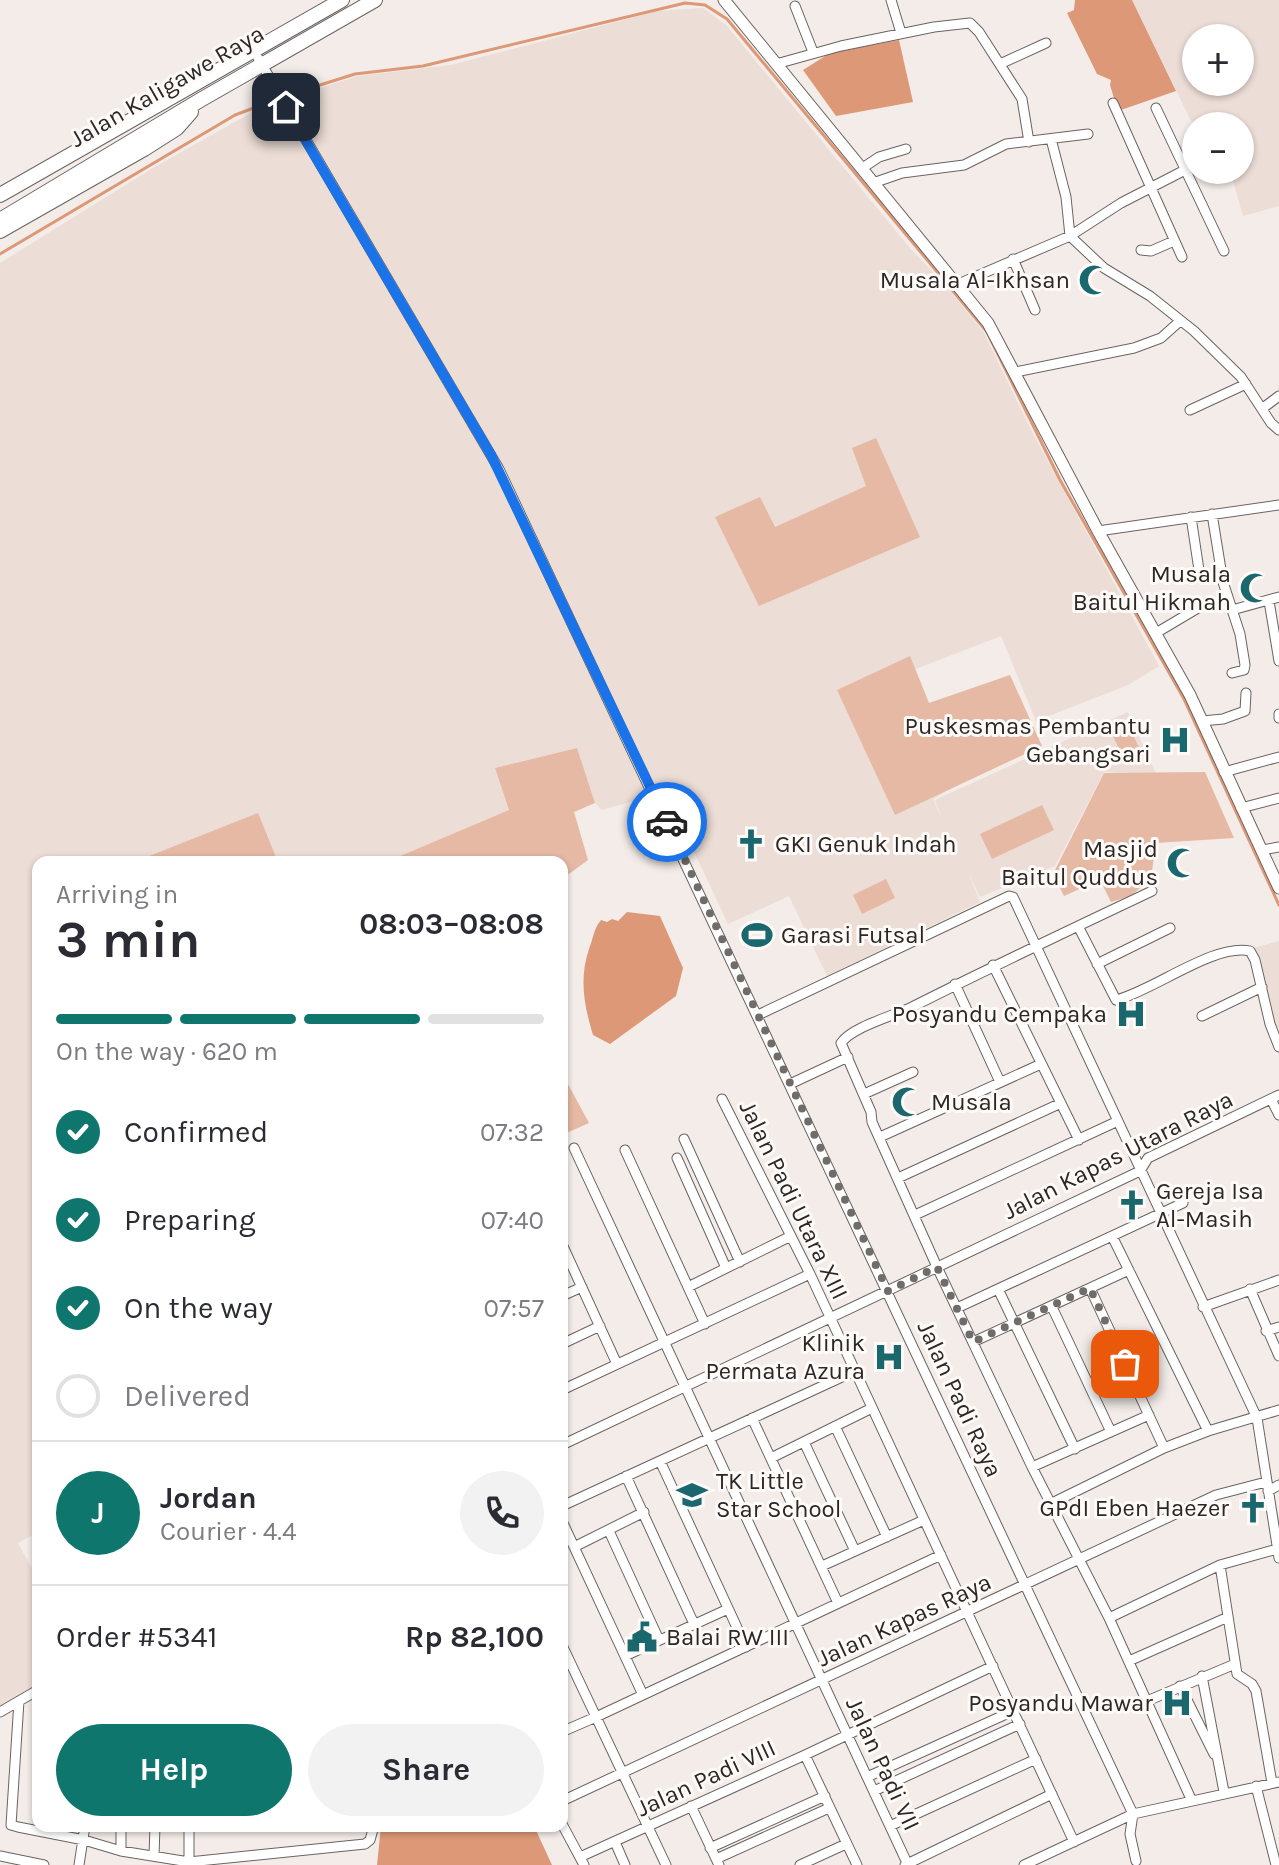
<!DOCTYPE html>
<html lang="en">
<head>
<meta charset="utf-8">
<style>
	body { margin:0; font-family:Karla,sans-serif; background:#f2f2f3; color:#2b2b33; height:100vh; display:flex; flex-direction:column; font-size:30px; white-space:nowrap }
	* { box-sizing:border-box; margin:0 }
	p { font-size:26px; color:#7c7c81 }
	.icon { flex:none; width:44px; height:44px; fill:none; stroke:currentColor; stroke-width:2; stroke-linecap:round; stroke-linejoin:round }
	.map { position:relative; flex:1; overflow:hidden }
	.sheet { position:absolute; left:32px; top:856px; width:536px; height:976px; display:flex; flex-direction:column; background:#fff; border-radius:16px; box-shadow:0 2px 6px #0004 }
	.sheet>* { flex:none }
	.buttons { position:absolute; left:1182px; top:24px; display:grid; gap:16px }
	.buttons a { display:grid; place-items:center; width:72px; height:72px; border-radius:50%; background:#fff; box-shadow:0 2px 6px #0004; font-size:40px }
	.pin { position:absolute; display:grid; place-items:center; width:68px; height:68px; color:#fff; margin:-34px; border-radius:16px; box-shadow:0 4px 12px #0006 }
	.courier { position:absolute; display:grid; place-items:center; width:80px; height:80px; margin:-40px; border:6px solid #1a73e8; border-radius:50%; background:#fff; color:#222; box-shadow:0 2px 10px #0007 }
	.overview em { font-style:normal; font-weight:700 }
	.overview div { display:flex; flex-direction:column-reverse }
	.overview { display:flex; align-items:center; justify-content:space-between; height:136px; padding:0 24px }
	h1 { font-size:52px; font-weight:700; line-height:60px }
	.bar { display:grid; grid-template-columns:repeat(4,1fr); gap:12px 8px; align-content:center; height:96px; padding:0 24px }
	.bar i { height:10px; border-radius:6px; background:#e1e1e2 }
	.bar .active { background:#0f766e }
	.bar p { grid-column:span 4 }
	.line { display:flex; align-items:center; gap:20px; padding:0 24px; border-top:2px solid #e1e1e2 }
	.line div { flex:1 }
	.round { display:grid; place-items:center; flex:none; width:84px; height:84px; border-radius:42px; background:#f2f2f3 }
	ol { padding:0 24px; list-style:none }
	li { display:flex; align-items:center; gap:24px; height:88px }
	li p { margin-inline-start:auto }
	li .icon { padding:8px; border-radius:50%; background:#0f766e; color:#fff; stroke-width:4 }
	li:last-child { color:#7c7c81 }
	li i { width:44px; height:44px; border:4px solid #e1e1e2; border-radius:50% }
	.primary-button { display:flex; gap:16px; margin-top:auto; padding:16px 24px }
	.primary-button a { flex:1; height:92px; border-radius:48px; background:#0f766e; color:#fff; font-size:32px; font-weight:700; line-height:92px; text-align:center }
	.primary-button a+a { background:#f2f2f3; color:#2b2b33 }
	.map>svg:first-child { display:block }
	.built { fill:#ecddd6; fill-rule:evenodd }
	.green { fill:#e5b9a4 }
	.water { fill:#dd9877 }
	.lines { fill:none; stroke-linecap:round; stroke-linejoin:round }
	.stream { stroke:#dd9877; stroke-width:3 }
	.minor-casing { stroke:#6a6461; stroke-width:11 }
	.tertiary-casing { stroke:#6a6461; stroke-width:13 }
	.trunk-casing { stroke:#6a6461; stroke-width:16 }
	.minor { stroke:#fff; stroke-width:9 }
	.tertiary { stroke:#fff; stroke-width:11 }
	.trunk { stroke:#fff; stroke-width:14 }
	.done { stroke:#706c6a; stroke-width:8; stroke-dasharray:0 14.4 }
	.route { stroke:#1a73e8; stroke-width:10 }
	.labels { text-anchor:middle; stroke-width:6; stroke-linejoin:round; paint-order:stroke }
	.street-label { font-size:24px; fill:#2a2726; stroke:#fefaf8 }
	.poi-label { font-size:24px; fill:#2a2726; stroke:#fefaf8; text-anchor:end }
</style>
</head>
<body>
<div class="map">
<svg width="1279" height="1865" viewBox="0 0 1279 1865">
	<rect width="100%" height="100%" fill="#f3ece8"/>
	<!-- built -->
	<path class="built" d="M1132 0H1279V206L1243 216 1230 170H1240V126H1196V131ZM1196 38H1240V82H1196Z
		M703 8 726 25 910 248 947 287 984 333 1031 430 1159 666 1128 685 1036 721 1001 636 895 677 945 787V792L933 799 943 821 935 800 1128 712 1156 774 1104 772 1055 866 980 897 968 872 980 902 827 976 789 896 728 924 666 792 602 810 595 803 577 748 495 768 509 810 386 862H278L257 814 134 862H38V1532L18 1543 38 1580V1686L0 1708V263L153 168 263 106 358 76 451 65 658 11Z
		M1279 941V1028L1275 1029 1253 948Z"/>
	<!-- green -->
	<path class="green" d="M876 438 920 537 759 606 715 517 760 497 775 527 866 486 852 448Z
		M910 656 929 703 1010 675 1042 746 895 815 837 690Z
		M1127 722 1143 756 1126 763 1110 730Z
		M577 748 595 803 574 812 588 860 562 879V862H386L509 810 495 768Z
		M1205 772 1234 838 1156 843 1151 878 1131 896 1111 902 1100 880 1064 896 1053 874 1104 773Z
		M1042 805 1054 830 992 859 980 834Z
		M258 813 278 862H134Z
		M886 879 895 898 862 914 853 895Z
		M562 1073 589 1123 562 1135Z"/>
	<!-- water -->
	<path class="water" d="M1075 0H1132L1176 91 1118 111 1110 85 1111 80 1097 74 1067 13 1074 10Z
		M899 40 913 102 836 116 803 70 830 53Z
		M627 912 660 916 683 968 676 996 610 1044 593 1035C584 1005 579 979 589 949 593 939 594 928 601 920L607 922 612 919 618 921Z
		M381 1826H534L552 1865H377Z"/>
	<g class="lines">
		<!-- stream -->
		<path class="stream" d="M285 96 355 74 423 66 685 3 705 5 727 19 987 332 1060 480 1184 699 1279 905
			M0 254 235 115 278 99"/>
		<!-- minor casing -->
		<g class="minor-casing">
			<path id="minor" d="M891 0 901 33
				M795 6 813 52
				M258 58 499 469 1133 1814
				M776 64 841 46 934 27 970 23 979 32 1022 99 1029 142
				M1000 64 1046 43
				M1113 103 1182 257
				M1156 108 1224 251
				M1051 139 1066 197 1070 236 1104 268 1150 296 1194 331 1241 377 1271 423 1279 430
				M861 169 879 157 906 149
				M873 183 902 173 964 165 1006 144 1088 134
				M1141 250 1151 251 1174 241
				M1013 259 1035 310
				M956 285 1070 236 1121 203 1185 170
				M1015 372 1134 348 1161 338 1180 321
				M1263 408 1279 396
				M1190 410 1246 384
				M1212 514 1223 582 1240 634 1245 665 1244 670 1232 673
				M1191 517 1199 570
				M1098 531 1279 505
				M1269 601 1279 661
				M1232 610 1279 597
				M1156 633 1198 608
				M1279 714V718
				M1202 721 1223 719 1245 711 1246 693
				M1224 772 1279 757
				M1241 808 1279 798
				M1262 850 1279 847
				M1152 891C1072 929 991 967 912 1007 893 1016 852 1027 841 1043L871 1112 872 1122 937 1267 1032 1467 1109 1618 1191 1799
				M1078 926 1116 1000C1153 991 1214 943 1250 951L1255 960 1270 1024 1279 1047
				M1097 964 1170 928
				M993 965 1079 1140
				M955 984 1000 1082
				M758 1015 1009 896 1013 897 1257 1418 1279 1558
				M1202 1016 1262 987
				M790 1084 848 1057
				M864 1094 913 1072
				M722 1099 810 1274 1074 1842
				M1271 1099 1279 1115
				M880 1137 1041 1064
				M684 1139 740 1262
				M574 1148 908 1865
				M625 1150 705 1324
				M677 1158 726 1268
				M898 1178 1059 1104
				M915 1215 1118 1121
				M1112 1236 1208 1431
				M562 1244 617 1364
				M688 1287 791 1236
				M1090 1288 1164 1448
				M998 1289 1075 1449
				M1250 1289 1279 1356
				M562 1296 582 1287
				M1052 1307 1111 1432
				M1203 1307 1279 1280
				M957 1308 1183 1203
				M1266 1331 1279 1327
				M973 1342 1129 1270
				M562 1344 600 1326
				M562 1390 810 1274
				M752 1418 838 1603
				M835 1426 887 1537
				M804 1442 855 1551
				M562 1445 1140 1171 1148 1158 1279 1095
				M771 1458 872 1408
				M660 1461 746 1647
				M1032 1467 1149 1415
				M626 1476 694 1624
				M1268 1491 1279 1485
				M1050 1504 1164 1448 1208 1431 1279 1410
				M562 1506 855 1371
				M562 1521 643 1695
				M609 1531 659 1640
				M574 1547 644 1512
				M1220 1565 1237 1674 1252 1684 1256 1691 1272 1783
				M822 1566 924 1520
				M1109 1618 1220 1565 1277 1549
				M562 1645 666 1865
				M625 1656 728 1609
				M1129 1661 1228 1617
				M1202 1676 1224 1792
				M1180 1686 1214 1754
				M19 1701 11 1825 18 1827 84 1840 121 1851 189 1862 365 1844 370 1840 374 1826
				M1147 1701 1235 1664
				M0 1712 38 1690
				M562 1727 566 1730 596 1717 941 1555
				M805 1755 857 1865
				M867 1777 1013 1711
				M1256 1786 1276 1865
				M874 1791 1020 1724
				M562 1801 1216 1495 1266 1482
				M691 1806 719 1865
				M1133 1814 1130 1834 1136 1861
				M562 1824 584 1865
				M890 1826 1036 1759
				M615 1842 625 1865
				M710 1848 825 1796
				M121 1851V1826
				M0 1856 44 1865
				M154 1856 155 1826
				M580 1857 805 1755 993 1666
				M716 1859 829 1808
				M79 1865 85 1826
				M189 1865V1826
				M800 1865 846 1844
				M905 1865 1052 1794
				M1024 1865 1133 1814 1279 1782"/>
		</g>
		<!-- tertiary casing -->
		<g class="tertiary-casing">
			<path id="tertiary" d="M724 0 988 323 1098 531 1190 695 1279 888"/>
		</g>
		<!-- trunk casing -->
		<g class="trunk-casing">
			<path id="trunk" d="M0 195 342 0
				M0 220 202 99 375 0
				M0 231 144 149 177 128 191 112"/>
		</g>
		<!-- minor -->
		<use href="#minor" class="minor"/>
		<!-- tertiary -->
		<use href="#tertiary" class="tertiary"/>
		<!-- trunk -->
		<use href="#trunk" class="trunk"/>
	</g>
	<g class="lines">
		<!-- done -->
		<path class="done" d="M667 822 888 1291 937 1267 973 1342 1090 1288 1125 1364"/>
		<!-- route -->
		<path class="route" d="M286 107 491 455 667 822"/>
	</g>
	<!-- icons -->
	<defs>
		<g id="mosque-bare" transform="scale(2.4)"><path d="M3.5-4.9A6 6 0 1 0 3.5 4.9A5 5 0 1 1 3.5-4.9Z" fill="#1a676e" stroke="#fefaf8" stroke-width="2.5" paint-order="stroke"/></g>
		<g id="hospital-bare" transform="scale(2.4)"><path d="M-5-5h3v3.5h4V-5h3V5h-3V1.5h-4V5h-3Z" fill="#1a676e" stroke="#fefaf8" stroke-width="2.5" paint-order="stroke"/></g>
		<g id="church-bare" transform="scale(2.4)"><path d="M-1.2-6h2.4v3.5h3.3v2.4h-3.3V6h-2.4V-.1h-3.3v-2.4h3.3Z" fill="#1a676e" stroke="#fefaf8" stroke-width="2.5" paint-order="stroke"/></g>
		<g id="stadium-bare" transform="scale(2.4)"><path d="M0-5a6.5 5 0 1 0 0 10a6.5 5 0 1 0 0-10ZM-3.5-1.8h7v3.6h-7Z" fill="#1a676e" stroke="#fefaf8" stroke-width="2.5" paint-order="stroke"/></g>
		<g id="school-bare" transform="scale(2.4)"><path d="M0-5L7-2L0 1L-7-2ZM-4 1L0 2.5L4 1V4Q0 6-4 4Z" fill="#1a676e" stroke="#fefaf8" stroke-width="2.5" paint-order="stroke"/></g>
		<g id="civic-bare" transform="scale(2.4)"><path d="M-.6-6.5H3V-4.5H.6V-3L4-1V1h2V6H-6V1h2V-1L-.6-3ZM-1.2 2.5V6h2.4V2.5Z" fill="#1a676e" stroke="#fefaf8" stroke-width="2.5" paint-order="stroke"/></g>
	</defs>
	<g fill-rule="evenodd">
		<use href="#mosque-bare" x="1094" y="280"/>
		<use href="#mosque-bare" x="1255" y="588"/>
		<use href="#hospital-bare" x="1175" y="740"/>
		<use href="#church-bare" x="751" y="844"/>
		<use href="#mosque-bare" x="1182" y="863"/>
		<use href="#stadium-bare" x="757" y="935"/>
		<use href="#hospital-bare" x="1131" y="1014"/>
		<use href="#mosque-bare" x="907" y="1102"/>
		<use href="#church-bare" x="1132" y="1205"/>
		<use href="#hospital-bare" x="889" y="1357"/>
		<use href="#school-bare" x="692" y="1495"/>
		<use href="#church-bare" x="1253" y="1508"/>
		<use href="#civic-bare" x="642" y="1637"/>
		<use href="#hospital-bare" x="1177" y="1703"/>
	</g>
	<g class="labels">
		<!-- street labels -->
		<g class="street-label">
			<text transform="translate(167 86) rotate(-30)" y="8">Jalan Kaligawe Raya</text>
			<text transform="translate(1118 1155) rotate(-27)" y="8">Jalan Kapas Utara Raya</text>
			<text transform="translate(794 1200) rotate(64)" y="8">Jalan Padi Utara XIII</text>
			<text transform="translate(960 1399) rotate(65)" y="8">Jalan Padi Raya</text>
			<text transform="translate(904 1620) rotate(-25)" y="8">Jalan Kapas Raya</text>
			<text transform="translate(883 1764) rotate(65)" y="8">Jalan Padi VII</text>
			<text transform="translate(706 1778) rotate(-25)" y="8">Jalan Padi VIII</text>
		</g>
		<!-- poi labels -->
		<g class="poi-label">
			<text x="1070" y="288">Musala Al-Ikhsan</text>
			<text x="1231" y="582">Musala<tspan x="1231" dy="28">Baitul Hikmah</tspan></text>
			<text x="1151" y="734">Puskesmas Pembantu<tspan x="1151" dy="28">Gebangsari</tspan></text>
			<text x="775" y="852" text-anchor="start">GKI Genuk Indah</text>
			<text x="1158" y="857">Masjid<tspan x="1158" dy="28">Baitul Quddus</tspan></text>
			<text x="781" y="943" text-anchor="start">Garasi Futsal</text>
			<text x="1107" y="1022">Posyandu Cempaka</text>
			<text x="931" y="1110" text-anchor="start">Musala</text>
			<text x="1156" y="1199" text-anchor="start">Gereja Isa<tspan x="1156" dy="28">Al-Masih</tspan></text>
			<text x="865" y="1351">Klinik<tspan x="865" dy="28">Permata Azura</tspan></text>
			<text x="716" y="1489" text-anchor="start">TK Little<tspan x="716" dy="28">Star School</tspan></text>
			<text x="1229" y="1516">GPdI Eben Haezer</text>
			<text x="666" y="1645" text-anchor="start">Balai RW III</text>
			<text x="1153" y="1711">Posyandu Mawar</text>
		</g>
	</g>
</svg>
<div class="buttons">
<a>+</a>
<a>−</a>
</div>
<div class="pin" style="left:1125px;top:1364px;background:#ea580c"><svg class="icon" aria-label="bag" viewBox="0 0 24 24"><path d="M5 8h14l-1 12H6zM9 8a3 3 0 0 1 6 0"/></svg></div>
<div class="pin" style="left:286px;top:107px;background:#1f2937"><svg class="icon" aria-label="home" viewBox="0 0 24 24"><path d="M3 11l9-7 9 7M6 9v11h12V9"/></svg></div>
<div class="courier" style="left:667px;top:822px"><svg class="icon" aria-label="car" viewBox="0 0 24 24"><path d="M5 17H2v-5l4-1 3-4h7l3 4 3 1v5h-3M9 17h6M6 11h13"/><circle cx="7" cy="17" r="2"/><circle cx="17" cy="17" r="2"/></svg></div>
<section class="sheet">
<div class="overview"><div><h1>3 min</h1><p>Arriving in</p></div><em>08:03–08:08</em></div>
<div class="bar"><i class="active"></i><i class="active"></i><i class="active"></i><i></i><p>On the way · 620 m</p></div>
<ol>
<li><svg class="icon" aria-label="check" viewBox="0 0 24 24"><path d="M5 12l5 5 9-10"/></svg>Confirmed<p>07:32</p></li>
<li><svg class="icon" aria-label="check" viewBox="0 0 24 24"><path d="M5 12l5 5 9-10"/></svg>Preparing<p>07:40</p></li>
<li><svg class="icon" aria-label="check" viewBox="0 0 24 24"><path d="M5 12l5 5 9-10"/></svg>On the way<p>07:57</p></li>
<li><i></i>Delivered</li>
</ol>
<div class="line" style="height:144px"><b class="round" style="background:#0f766e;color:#fff">J</b><div><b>Jordan</b><p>Courier · 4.4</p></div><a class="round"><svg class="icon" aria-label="phone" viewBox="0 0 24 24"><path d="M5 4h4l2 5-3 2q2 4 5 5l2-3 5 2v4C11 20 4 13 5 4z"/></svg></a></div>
<div class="line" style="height:104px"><div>Order #5341</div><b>Rp 82,100</b></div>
<div class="primary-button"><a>Help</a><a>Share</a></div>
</section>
</div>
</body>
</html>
